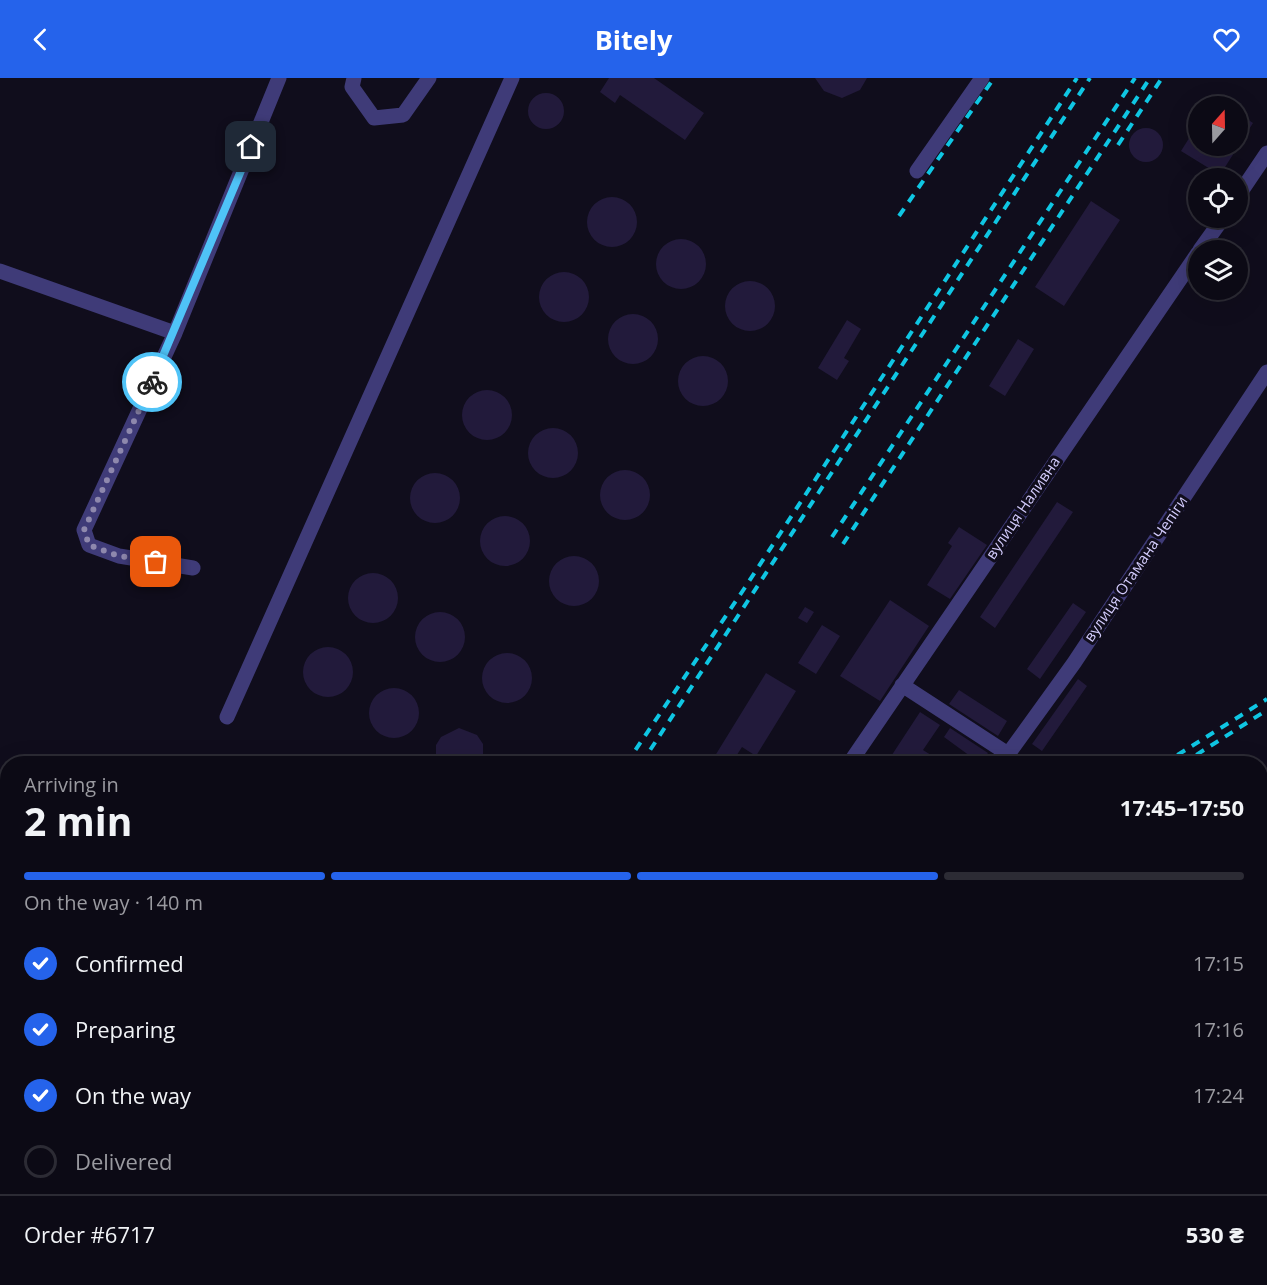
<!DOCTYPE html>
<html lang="en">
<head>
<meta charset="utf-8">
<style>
	body { margin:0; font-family:"Open Sans",sans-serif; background:#15131e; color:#f1f3f6; height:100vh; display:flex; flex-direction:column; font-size:22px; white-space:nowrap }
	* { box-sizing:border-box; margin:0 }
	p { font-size:20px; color:#9a9aa0 }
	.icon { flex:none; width:33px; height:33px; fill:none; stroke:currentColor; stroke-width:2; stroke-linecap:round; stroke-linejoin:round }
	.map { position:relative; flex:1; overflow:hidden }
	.sheet { position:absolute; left:0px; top:678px; width:1268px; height:530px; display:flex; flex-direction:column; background:#0c0a15; border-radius:24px 24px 0 0; box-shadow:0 6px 24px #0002,0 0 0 2px #2c2b34 }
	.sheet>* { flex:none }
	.needle { width:39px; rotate:20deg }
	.fabs { position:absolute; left:1188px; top:18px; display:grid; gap:12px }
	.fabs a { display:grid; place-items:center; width:60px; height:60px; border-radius:50%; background:#0c0a15; box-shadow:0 6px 24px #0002,0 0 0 2px #2c2b34; font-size:30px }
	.pin { position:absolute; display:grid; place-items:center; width:51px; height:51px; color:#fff; margin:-26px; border-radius:12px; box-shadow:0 3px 9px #0006 }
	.courier { position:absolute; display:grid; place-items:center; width:60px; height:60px; margin:-30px; border:4px solid #4fc3f7; border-radius:50%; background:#fff; color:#222; box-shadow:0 2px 8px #0007 }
	.headline em { font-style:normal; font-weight:700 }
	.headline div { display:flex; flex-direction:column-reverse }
	.headline { display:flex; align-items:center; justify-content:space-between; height:102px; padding:0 24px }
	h1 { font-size:39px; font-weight:700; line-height:45px }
	.bar { display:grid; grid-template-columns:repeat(4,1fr); gap:9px 6px; align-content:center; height:72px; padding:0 24px }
	.bar i { height:8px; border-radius:4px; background:#2c2b34 }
	.bar .active { background:#2563eb }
	.bar p { grid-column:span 4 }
	.line { display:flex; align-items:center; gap:15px; padding:0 24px; border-top:2px solid #2c2b34 }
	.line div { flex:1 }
	ol { padding:0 24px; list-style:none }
	li { display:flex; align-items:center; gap:18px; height:66px }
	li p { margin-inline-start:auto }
	li .icon { padding:6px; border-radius:50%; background:#2563eb; color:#fff; stroke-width:4 }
	li:last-child { color:#9a9aa0 }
	li i { width:33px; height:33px; border:3px solid #2c2b34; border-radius:50% }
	header { display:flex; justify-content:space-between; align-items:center; height:78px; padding:0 24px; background:#2563eb; color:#fff; font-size:27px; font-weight:700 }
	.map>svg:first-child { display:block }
	.building { fill:#221a3b }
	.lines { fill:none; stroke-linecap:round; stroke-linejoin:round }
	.minor { stroke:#3f3b78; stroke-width:15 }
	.major { stroke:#c05af4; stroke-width:15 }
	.rail { stroke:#0fc6e3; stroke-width:4; stroke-dasharray:9 8; stroke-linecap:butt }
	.done { stroke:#8e88ad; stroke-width:6; stroke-dasharray:0 10.8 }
	.route { stroke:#4fc3f7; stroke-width:8 }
	.labels { text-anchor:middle; stroke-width:6; stroke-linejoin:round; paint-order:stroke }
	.street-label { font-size:15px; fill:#d2cbfb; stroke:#100d1c }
</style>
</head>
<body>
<header><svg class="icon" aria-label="back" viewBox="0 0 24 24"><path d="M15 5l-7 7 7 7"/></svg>Bitely<svg class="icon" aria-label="heart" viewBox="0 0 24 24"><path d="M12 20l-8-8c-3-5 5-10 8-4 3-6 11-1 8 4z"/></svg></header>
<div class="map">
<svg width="1267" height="1207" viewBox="0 0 1267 1207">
	<rect width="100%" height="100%" fill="#100d1c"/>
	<!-- building -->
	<path class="building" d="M609 0H654L704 35 685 62 620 17 615 25 600 14Z
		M815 0H867L860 12 842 20 824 13Z
		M528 33a18 18 0 1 1 36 0a18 18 0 1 1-36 0Z
		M1238 35 1253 45 1220 97 1181 73 1198 46V68H1238Z
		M1129 67a17 17 0 1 1 34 0a17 17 0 1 1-34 0Z
		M587 144a25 25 0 1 1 50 0a25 25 0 1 1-50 0Z
		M1091 123 1120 142 1064 228 1035 209Z
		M656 186a25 25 0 1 1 50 0a25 25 0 1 1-50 0Z
		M539 219a25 25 0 1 1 50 0a25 25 0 1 1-50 0Z
		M725 228a25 25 0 1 1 50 0a25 25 0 1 1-50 0Z
		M608 261a25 25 0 1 1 50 0a25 25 0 1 1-50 0Z
		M847 242 861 251 844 280 849 283 837 302 818 290Z
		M1018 261 1034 271 1005 318 989 308Z
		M678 303a25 25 0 1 1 50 0a25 25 0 1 1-50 0Z
		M462 337a25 25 0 1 1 50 0a25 25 0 1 1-50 0Z
		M528 375a25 25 0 1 1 50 0a25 25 0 1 1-50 0Z
		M600 417a25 25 0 1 1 50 0a25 25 0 1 1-50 0Z
		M410 420a25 25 0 1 1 50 0a25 25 0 1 1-50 0Z
		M1057 424 1073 434 995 550 980 539Z
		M480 463a25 25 0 1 1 50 0a25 25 0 1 1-50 0Z
		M959 449 987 467 950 521 927 507 952 468 948 465Z
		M549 503a25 25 0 1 1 50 0a25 25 0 1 1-50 0Z
		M348 520a25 25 0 1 1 50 0a25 25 0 1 1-50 0Z
		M890 522 929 548 880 623 840 598Z
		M1073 525 1086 534 1040 601 1027 591Z
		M805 529 814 534 807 545 798 540Z
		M415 559a25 25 0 1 1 50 0a25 25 0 1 1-50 0Z
		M822 547 840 558 816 596 798 585Z
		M303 594a25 25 0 1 1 50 0a25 25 0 1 1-50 0Z
		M482 600a25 25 0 1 1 50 0a25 25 0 1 1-50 0Z
		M766 595 796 613 756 678 742 669 731 686H710Z
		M1078 601 1087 608 1042 673 1032 666Z
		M369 635a25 25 0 1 1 50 0a25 25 0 1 1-50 0Z
		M959 612 1007 643 998 658 949 626Z
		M920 634 940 647 923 672 934 679 929 686H886Z
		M459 650 477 657 483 666V686H436V667L441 659Z
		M950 650 988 675 980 686H965L970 678 944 659Z"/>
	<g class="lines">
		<!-- minor -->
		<path class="minor" d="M354 0 352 9 374 40 403 37 429 0
			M917 93 982 0
			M1238 118 1267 75
			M1200 172 1223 140
			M0 193 175 255 279 0
			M175 255 84 452 89 467 119 478 193 490
			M902 607 1008 676
			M227 639 512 0
			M849 686 1198 175
			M1001 686 1074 585 1267 294
			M1260 783 1267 780
			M503 1207 508 1200
			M902 1207 907 1200
			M1264 1207 1267 1203"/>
		<!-- major -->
		<path class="major" d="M1260 986 1267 977
			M1106 1207 1111 1200"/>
		<!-- rail -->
		<path class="rail" d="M1118 67 1162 0
			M899 138 994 0
			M832 459 1135 0
			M843 466 1150 0
			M626 686 744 511 1077 0
			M641 686 1090 0
			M1163 686 1267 621
			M1182 686 1267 632
			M1260 709 1267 705
			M490 1207V1200
			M579 1207 584 1200
			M591 1207 596 1200
			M680 1207 685 1200
			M767 1207 773 1200"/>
	</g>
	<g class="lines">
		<!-- done -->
		<path class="done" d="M152 304 84 452 89 467 119 478 156 484"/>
		<!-- route -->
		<path class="route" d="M152 304 251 69"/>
	</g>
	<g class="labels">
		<!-- street labels -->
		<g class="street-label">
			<text transform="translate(1023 430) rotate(-56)" y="5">вулиця Наливна</text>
			<text transform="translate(1136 491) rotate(-56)" y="5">вулиця Отамана Чепіги</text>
		</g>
	</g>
</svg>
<div class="fabs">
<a><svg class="needle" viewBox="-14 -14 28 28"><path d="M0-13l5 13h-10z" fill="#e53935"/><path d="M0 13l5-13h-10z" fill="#9a9aa0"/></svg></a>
<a><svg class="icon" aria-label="locate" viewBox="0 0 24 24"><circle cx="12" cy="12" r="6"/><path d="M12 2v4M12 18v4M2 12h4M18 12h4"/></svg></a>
<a><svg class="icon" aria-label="layers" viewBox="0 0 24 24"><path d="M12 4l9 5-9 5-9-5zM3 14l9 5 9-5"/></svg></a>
</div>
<div class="pin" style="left:156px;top:484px;background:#ea580c"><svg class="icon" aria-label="bag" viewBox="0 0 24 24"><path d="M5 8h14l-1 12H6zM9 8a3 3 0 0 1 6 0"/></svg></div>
<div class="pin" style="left:251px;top:69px;background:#1f2937"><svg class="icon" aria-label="home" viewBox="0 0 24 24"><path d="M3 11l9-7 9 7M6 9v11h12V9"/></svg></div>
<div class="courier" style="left:152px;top:304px"><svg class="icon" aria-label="bike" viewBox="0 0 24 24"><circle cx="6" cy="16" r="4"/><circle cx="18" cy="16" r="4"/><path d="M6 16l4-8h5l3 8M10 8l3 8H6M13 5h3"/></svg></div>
<section class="sheet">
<div class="headline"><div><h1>2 min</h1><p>Arriving in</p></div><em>17:45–17:50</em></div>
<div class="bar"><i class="active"></i><i class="active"></i><i class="active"></i><i></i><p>On the way · 140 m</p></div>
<ol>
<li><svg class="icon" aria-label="check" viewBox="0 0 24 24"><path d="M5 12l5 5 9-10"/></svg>Confirmed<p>17:15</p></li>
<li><svg class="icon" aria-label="check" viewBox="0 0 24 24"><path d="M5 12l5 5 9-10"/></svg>Preparing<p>17:16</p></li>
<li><svg class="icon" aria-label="check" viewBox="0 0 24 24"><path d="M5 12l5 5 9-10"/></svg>On the way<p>17:24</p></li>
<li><i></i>Delivered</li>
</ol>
<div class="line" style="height:78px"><div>Order #6717</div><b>530 ₴</b></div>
</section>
</div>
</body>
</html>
